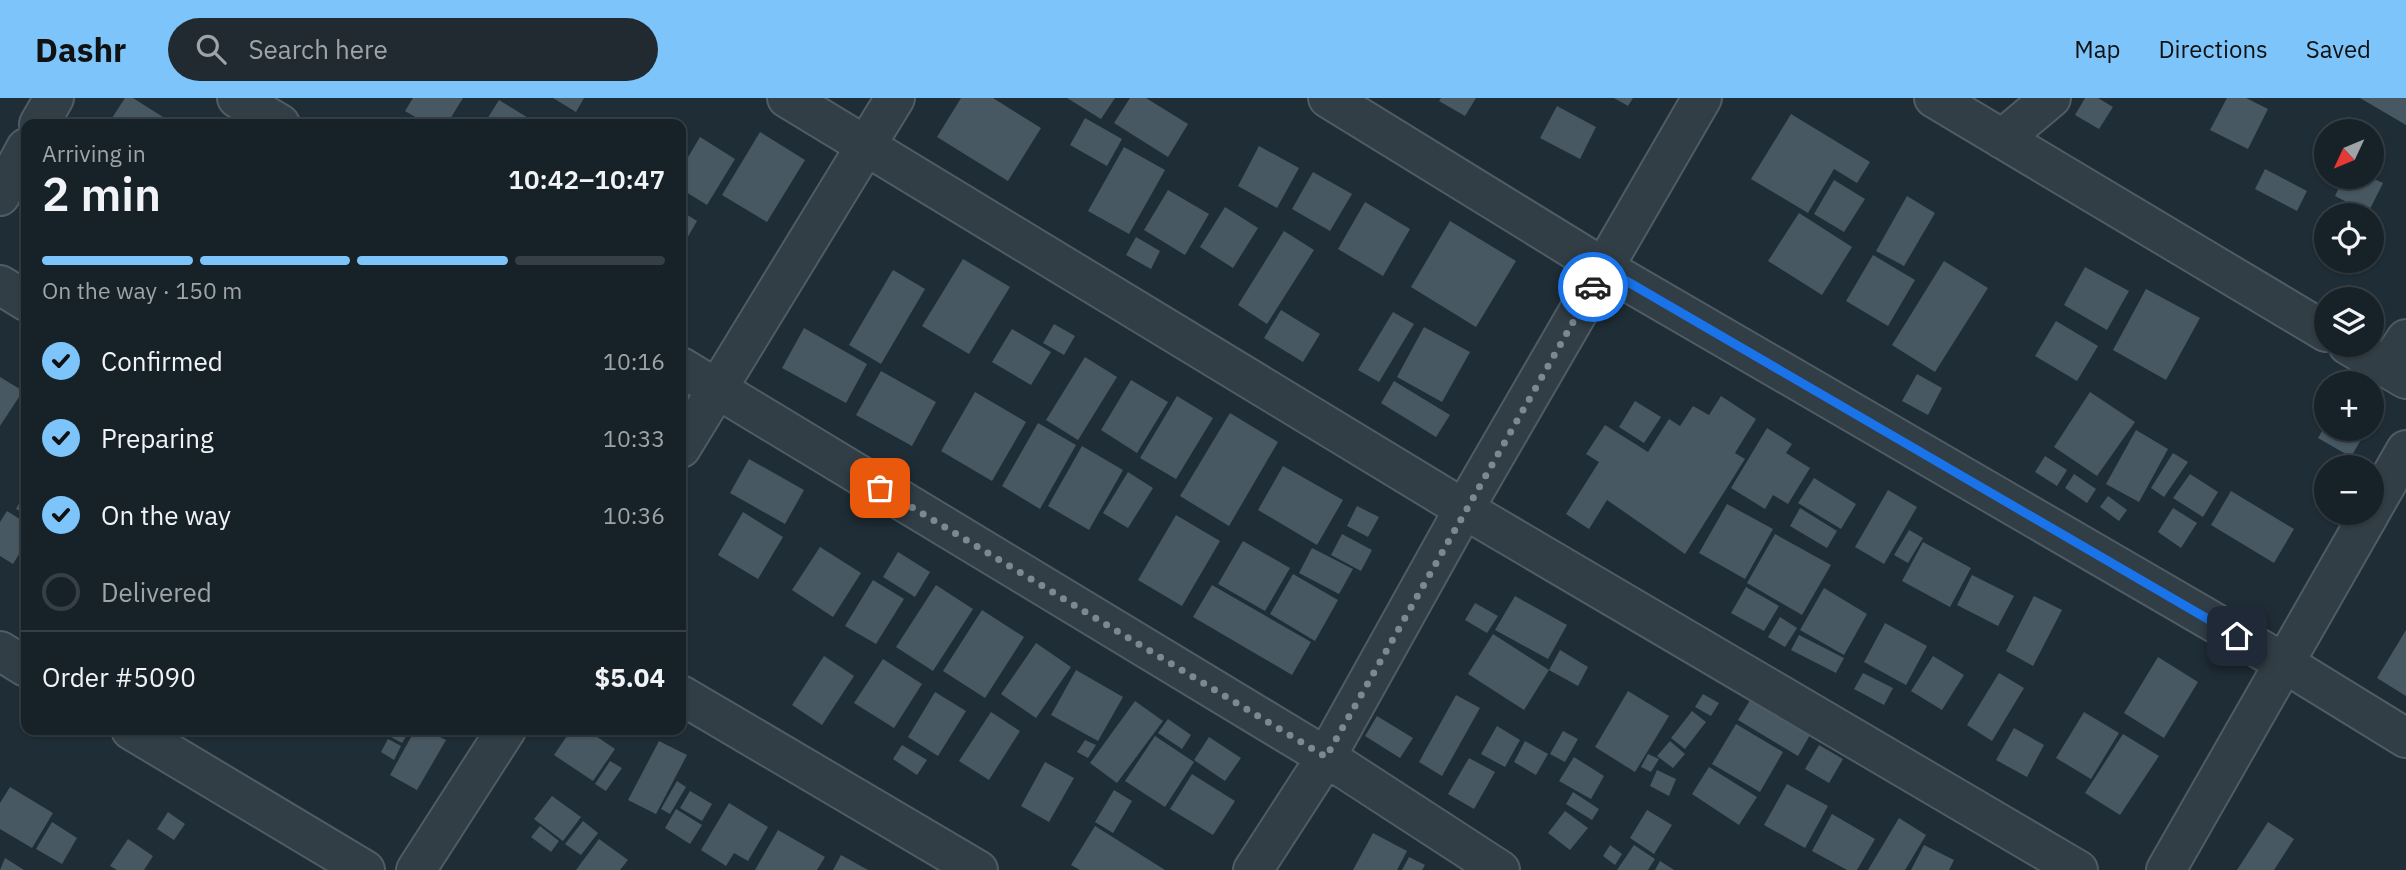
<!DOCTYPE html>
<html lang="en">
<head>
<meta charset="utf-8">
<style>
	body { margin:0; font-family:"IBM Plex Sans",sans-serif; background:#202a30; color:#f1f3f6; height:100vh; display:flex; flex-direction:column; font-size:26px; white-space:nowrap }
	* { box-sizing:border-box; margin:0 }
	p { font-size:23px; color:#9ea4a8 }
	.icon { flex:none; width:38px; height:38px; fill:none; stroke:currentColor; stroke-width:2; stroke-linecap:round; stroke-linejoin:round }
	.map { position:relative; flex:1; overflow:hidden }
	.side { position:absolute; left:21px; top:21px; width:665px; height:616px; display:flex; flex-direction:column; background:#172228; border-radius:14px; box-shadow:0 2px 5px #0004,0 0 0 2px #363f45 }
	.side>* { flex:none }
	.needle { width:46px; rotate:226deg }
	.fabs { position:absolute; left:2314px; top:21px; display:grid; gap:14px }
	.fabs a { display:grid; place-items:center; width:70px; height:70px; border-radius:50%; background:#172228; box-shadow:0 2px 5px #0004,0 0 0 2px #363f45; font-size:35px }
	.pin { position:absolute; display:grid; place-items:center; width:60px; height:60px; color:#fff; margin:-30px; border-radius:14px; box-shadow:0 4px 10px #0006 }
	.courier { position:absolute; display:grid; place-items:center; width:70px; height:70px; margin:-35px; border:5px solid #1a73e8; border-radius:50%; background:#fff; color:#222; box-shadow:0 2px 9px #0007 }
	.headline em { font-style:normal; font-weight:600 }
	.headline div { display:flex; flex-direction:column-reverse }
	.headline { display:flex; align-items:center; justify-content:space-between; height:119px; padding:0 21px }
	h1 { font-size:46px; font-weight:600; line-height:52px }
	.bar { display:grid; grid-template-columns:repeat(4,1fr); gap:10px 7px; align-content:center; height:84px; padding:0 21px }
	.bar i { height:9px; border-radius:5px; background:#363f45 }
	.bar .selected { background:#7cc4f9 }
	.bar p { grid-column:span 4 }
	.line { display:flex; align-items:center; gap:18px; padding:0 21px; border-top:2px solid #363f45 }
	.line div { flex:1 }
	ol { padding:0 21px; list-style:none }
	li { display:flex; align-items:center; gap:21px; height:77px }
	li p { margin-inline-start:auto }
	li .icon { padding:7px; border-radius:50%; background:#7cc4f9; color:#111; stroke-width:4 }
	li:last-child { color:#9ea4a8 }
	li i { width:38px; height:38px; border:4px solid #363f45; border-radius:50% }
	header { display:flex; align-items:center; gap:42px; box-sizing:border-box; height:98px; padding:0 35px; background:#7cc4f9; color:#111 }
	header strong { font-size:33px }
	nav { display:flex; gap:38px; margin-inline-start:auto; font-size:24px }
	.search { width:490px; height:63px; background:#202a30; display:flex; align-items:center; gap:18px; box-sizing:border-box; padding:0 24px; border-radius:38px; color:#9ea4a8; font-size:26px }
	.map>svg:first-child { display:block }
	.building { fill:#475862 }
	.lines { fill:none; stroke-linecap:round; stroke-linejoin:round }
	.street-casing { stroke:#505c65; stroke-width:42 }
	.street { stroke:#323e46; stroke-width:38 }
	.done { stroke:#7b8992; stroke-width:7; stroke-dasharray:0 12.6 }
	.route { stroke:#1a73e8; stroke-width:9 }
</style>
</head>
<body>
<header>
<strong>Dashr</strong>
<div class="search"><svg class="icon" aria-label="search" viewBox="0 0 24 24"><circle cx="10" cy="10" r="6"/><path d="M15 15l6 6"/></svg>Search here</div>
<nav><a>Map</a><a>Directions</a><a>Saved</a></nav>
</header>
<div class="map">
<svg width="2406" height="772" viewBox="0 0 2406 772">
	<rect width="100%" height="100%" fill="#1f2d36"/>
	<!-- building -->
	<path class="building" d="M125 0H133L174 26H108Z
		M413 0H463L447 26H427L405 13Z
		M553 0H584L576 14Z
		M961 0H993L1041 30 1008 83 937 39Z
		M1067 0H1115L1101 21Z
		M1130 0H1146L1188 26 1168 59 1114 25Z
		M1441 0H1476L1465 18 1439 3Z
		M1614 0H1633L1628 8Z
		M2085 0H2098L2113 9 2099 31 2075 17Z
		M2227 0H2246L2268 11 2248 51 2210 32Z
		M2360 0H2406V27Z
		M499 2 538 26H484Z
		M1557 8 1596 29 1580 61 1540 40Z
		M1791 16 1870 64 1857 85 1834 71 1808 115 1751 81Z
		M1085 20 1122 41 1107 68 1070 47Z
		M760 34 805 62 767 124 722 97Z
		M700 39 735 61 707 107 681 91V71Z
		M1259 48 1299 70 1277 110 1238 88Z
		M1124 49 1165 72 1129 136 1088 113Z
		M2265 71 2307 93 2297 113 2255 91Z
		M1313 74 1352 96 1330 133 1292 111Z
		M2344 79H2370L2383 85 2368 115 2335 98Z
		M1834 82 1865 101 1844 134 1814 116Z
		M1168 92 1209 116 1185 157 1144 132Z
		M1907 98 1935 115 1904 168 1876 153Z
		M1365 104 1410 131 1383 178 1338 151Z
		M1225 109 1258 130 1233 170 1200 149Z
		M681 113 697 123 681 151Z
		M1799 115 1852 149 1822 197 1768 163Z
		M1450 123 1516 163 1476 229 1411 189Z
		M1284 133 1314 152 1267 226 1238 207Z
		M1136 139 1160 153 1151 171 1126 157Z
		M1873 157 1915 182 1888 228 1846 203Z
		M963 161 1010 189 969 256 922 228Z
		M1944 163 1988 190 1935 274 1892 247Z
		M2085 169 2129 193 2107 232 2064 207Z
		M893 172 925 191 881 266 849 247Z
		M2146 191 2200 220 2166 282 2113 252Z
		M1281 212 1320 236 1303 264 1264 240Z
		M1393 214 1414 226 1379 284 1358 272Z
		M2056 223 2098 248 2077 283 2035 258Z
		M1054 226 1075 238 1064 257 1043 245Z
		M1424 229 1470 254 1442 304 1397 279Z
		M804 230 867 266 846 305 782 270Z
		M1012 231 1051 254 1031 287 992 264Z
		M1085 259 1117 279 1078 342 1046 322Z
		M881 273 936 304 912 348 856 317Z
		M1917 276 1942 290 1928 317 1902 303Z
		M0 279 23 293 0 328Z
		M1131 282 1168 304 1137 355 1101 332Z
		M1394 283 1450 317 1436 339 1381 305Z
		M975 294 1026 324 992 383 941 353Z
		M2090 294 2135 324 2097 378 2054 349Z
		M1177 298 1213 320 1176 381 1140 360Z
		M1721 298 1756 321 1735 355 1745 361 1685 456 1607 402 1589 431 1566 416 1599 364 1586 356 1605 327 1648 354 1669 321 1680 328 1693 308 1709 317Z
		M1635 303 1661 319 1644 345 1619 329Z
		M1230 315 1278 344 1229 428 1180 398Z
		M1038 325 1076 347 1040 411 1002 388Z
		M2326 326V331H2367L2351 359 2318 340Z
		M1767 330 1792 346 1786 355 1810 370 1788 406 1773 397 1765 411 1731 390Z
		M2136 332 2168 351 2139 404 2106 386Z
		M1082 348 1123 372 1089 432 1048 408Z
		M2173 355 2188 364 2164 399 2151 390Z
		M2045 358 2067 372 2057 388 2035 374Z
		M749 361 804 392 785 426 730 395Z
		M1283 368 1343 402 1317 447 1258 412Z
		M1128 374 1153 390 1128 430 1103 415Z
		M2074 376 2096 391 2087 405 2065 390Z
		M2190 376 2218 394 2203 419 2173 400Z
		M1814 380 1856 406 1841 431 1798 405Z
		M1888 392 1917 409 1884 466 1855 449Z
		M2231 393 2294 431 2274 465 2211 427Z
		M24 396 26 397V416L16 411Z
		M2108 398 2127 412 2119 423 2100 409Z
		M1727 406 1773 431 1745 481 1699 455Z
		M1357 408 1379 419 1368 439 1347 428Z
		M1800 410 1837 433 1827 450 1790 428Z
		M2173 410 2197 425 2181 450 2158 434Z
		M7 413 26 425V445L13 466 0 458V424Z
		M743 414 783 439 758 481 718 457Z
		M1176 417 1220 443 1182 508 1138 482Z
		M1909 432 1923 440 1908 465 1894 457Z
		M1342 436 1372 452 1361 473 1331 457Z
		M1775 436 1831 467 1802 517 1747 485Z
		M1243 443 1290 470 1265 513 1218 486Z
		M1923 444 1971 470 1950 509 1902 483Z
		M820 449 861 475 833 519 792 492Z
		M1312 450 1353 471 1339 496 1299 475Z
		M898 454 930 474 915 499 883 479Z
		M1293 476 1338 502 1315 543 1270 516Z
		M1972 477 2014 498 1998 528 1957 507Z
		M873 482 904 501 876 546 845 528Z
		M936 487 973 511 933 573 896 549Z
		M1212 487 1311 544 1292 577 1193 519Z
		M1746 489 1779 508 1764 533 1731 515Z
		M1824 490 1867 516 1844 557 1800 532Z
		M1515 498 1567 527 1548 561 1495 532Z
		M2034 498 2062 512 2033 568 2006 553Z
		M1475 505 1498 518 1487 535 1465 522Z
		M982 512 1024 539 985 600 943 573Z
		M1780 519 1797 530 1785 549 1768 539Z
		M1885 525 1927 548 1906 587 1864 564Z
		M2406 532V598L2377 580Z
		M1493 536 1549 572 1524 612 1468 576Z
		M1799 537 1844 560 1836 575 1791 552Z
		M1036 545 1071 569 1036 620 1001 596Z
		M1560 552 1588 569 1578 588 1549 572Z
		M824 558 854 578 822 627 792 607Z
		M1933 558 1964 577 1942 612 1911 593Z
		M2158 559 2198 584 2164 640 2124 615Z
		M883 561 922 586 894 630 854 605Z
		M1076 572 1123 599 1098 643 1051 617Z
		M1863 575 1893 590 1884 607 1854 591Z
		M1999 575 2024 590 1992 643 1967 627Z
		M1628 593 1669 618 1635 674 1595 649Z
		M935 594 966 613 938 658 908 639Z
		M1755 594 1814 630 1798 658 1738 622Z
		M1703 596 1719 605 1711 618 1695 609Z
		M1456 597 1480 610 1442 678 1419 664Z
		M1135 603 1163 623 1117 685 1090 665Z
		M1692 613 1706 624 1685 651 1671 640Z
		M991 614 1020 633 989 682 959 663Z
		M2084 614 2119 635 2091 681 2056 660Z
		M1377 618 1413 640 1400 660 1365 638Z
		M1168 621 1191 637 1182 651 1158 635Z
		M1736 626 1783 654 1760 694 1712 666Z
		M1497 628 1520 642 1505 669 1481 656Z
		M2014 630 2044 647 2027 679 1996 662Z
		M395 632H410L402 645 391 639Z
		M415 632H426L446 642 417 692 390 677Z
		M571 632H587L615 651 593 683 554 657Z
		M1563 633 1578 641 1565 664 1550 656Z
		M2123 636 2159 658 2120 717 2085 695Z
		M1155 638 1194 664 1165 709 1125 683Z
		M1209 639 1241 660 1225 683 1194 662Z
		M388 641 401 648 394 662 381 654Z
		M1085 642 1096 647 1088 660 1077 654Z
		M659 643 687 657 656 716 628 702Z
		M1525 643 1548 656 1536 677 1514 664Z
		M1670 643 1685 656 1673 670 1657 658Z
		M902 647 927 662 917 677 893 661Z
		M1819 647 1843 661 1829 685 1805 671Z
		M1648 656 1659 661 1651 674 1641 669Z
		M1574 659 1604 678 1591 701 1559 683Z
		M1469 660 1495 674 1474 711 1448 696Z
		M610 663 622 670 606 693 595 686Z
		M1045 664 1074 680 1049 724 1021 708Z
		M1709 669 1757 699 1739 727 1692 696Z
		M1657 672 1676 681 1669 698 1650 688Z
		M1192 676 1235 703 1213 737 1170 711Z
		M677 683 686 689 670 716 661 711Z
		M1787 686 1828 708 1805 750 1764 727Z
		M10 689 53 715 32 750 0 731V705Z
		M1114 692 1132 703 1113 735 1095 724Z
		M690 693 712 706 702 723 680 710Z
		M1573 694 1599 711 1592 722 1566 706Z
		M552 698 581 719 563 743 534 721Z
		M729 705 768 729 748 763 734 755 726 768 701 752Z
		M676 711 702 727 690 746 665 730Z
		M1647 712 1672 727 1654 756 1630 740Z
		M1565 713 1588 730 1570 752 1548 735Z
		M168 714 185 726 174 742 157 731Z
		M1832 716 1875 741 1857 772H1847L1812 753Z
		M1899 720 1926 737 1905 772H1868Z
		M583 723 598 735 581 757 565 746Z
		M52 724 77 740 62 766 36 751Z
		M2268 724 2294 741 2274 772H2237Z
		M540 728 559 743 551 754 531 739Z
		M1095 728 1165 772H1080L1071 767Z
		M778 732 825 759 817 772H755Z
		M1373 735 1407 753 1397 772H1353Z
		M128 741 153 758 144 772H117L110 768Z
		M599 741 628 762 620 772H576Z
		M1610 747 1622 756 1615 767 1603 758Z
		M1634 747 1655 761 1648 772H1617Z
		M1924 747 1954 762 1949 772H1911Z
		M841 757 868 772H833Z
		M1409 759 1425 767 1422 772H1402Z
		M5 760 24 772H0Z
		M1660 763 1674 772H1655Z"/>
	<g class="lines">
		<!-- street casing -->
		<g class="street-casing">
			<path id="street" d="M237 0 280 26
				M787 0 1464 411 2078 772
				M1328 0 1604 170 2284 565 2406 640
				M1934 0 2326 234
				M39 26 54 0
				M2002 41 2051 0
				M0 98 26 50
				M0 187 26 203
				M2348 247 2406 281
				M681 269 1326 659 1500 772
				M2387 270 2406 241
				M681 350 895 0
				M2371 413 2406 352
				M0 553 26 569
				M681 597 978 772
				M131 632 365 772
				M416 772 506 632
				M1253 772 1326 659 1464 411 1702 0
				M2166 772 2370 415"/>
		</g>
		<!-- street -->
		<use href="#street" class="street"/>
	</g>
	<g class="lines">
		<!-- done -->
		<path class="done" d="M880 390 1326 659 1593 189"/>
		<!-- route -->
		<path class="route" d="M1593 189 1604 170 2237 538"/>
	</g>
</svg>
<div class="fabs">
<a><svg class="needle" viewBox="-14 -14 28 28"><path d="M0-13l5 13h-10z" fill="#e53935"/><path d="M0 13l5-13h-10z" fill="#9ea4a8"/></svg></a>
<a><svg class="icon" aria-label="locate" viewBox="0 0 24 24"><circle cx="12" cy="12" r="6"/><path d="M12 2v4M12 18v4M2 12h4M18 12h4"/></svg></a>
<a><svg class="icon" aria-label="layers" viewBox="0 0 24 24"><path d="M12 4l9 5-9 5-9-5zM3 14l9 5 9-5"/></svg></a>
<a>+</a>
<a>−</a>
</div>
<div class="pin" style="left:880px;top:390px;background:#ea580c"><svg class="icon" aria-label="bag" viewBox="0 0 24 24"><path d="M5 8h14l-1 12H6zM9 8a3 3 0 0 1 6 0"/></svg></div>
<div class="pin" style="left:2237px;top:538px;background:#1f2937"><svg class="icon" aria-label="home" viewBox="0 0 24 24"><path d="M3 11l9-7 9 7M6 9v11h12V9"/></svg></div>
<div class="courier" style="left:1593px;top:189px"><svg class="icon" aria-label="car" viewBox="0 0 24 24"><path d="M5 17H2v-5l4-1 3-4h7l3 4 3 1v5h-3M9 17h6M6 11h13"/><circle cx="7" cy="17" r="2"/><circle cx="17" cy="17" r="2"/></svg></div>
<section class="side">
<div class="headline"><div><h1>2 min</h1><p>Arriving in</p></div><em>10:42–10:47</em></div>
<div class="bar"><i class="selected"></i><i class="selected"></i><i class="selected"></i><i></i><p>On the way · 150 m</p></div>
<ol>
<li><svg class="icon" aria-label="check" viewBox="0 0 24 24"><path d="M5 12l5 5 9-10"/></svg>Confirmed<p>10:16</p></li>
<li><svg class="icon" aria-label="check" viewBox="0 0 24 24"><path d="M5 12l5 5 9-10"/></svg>Preparing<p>10:33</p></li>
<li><svg class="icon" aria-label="check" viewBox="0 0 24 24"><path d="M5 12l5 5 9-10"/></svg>On the way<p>10:36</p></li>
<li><i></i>Delivered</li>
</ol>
<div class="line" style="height:91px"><div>Order #5090</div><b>$5.04</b></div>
</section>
</div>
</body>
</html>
